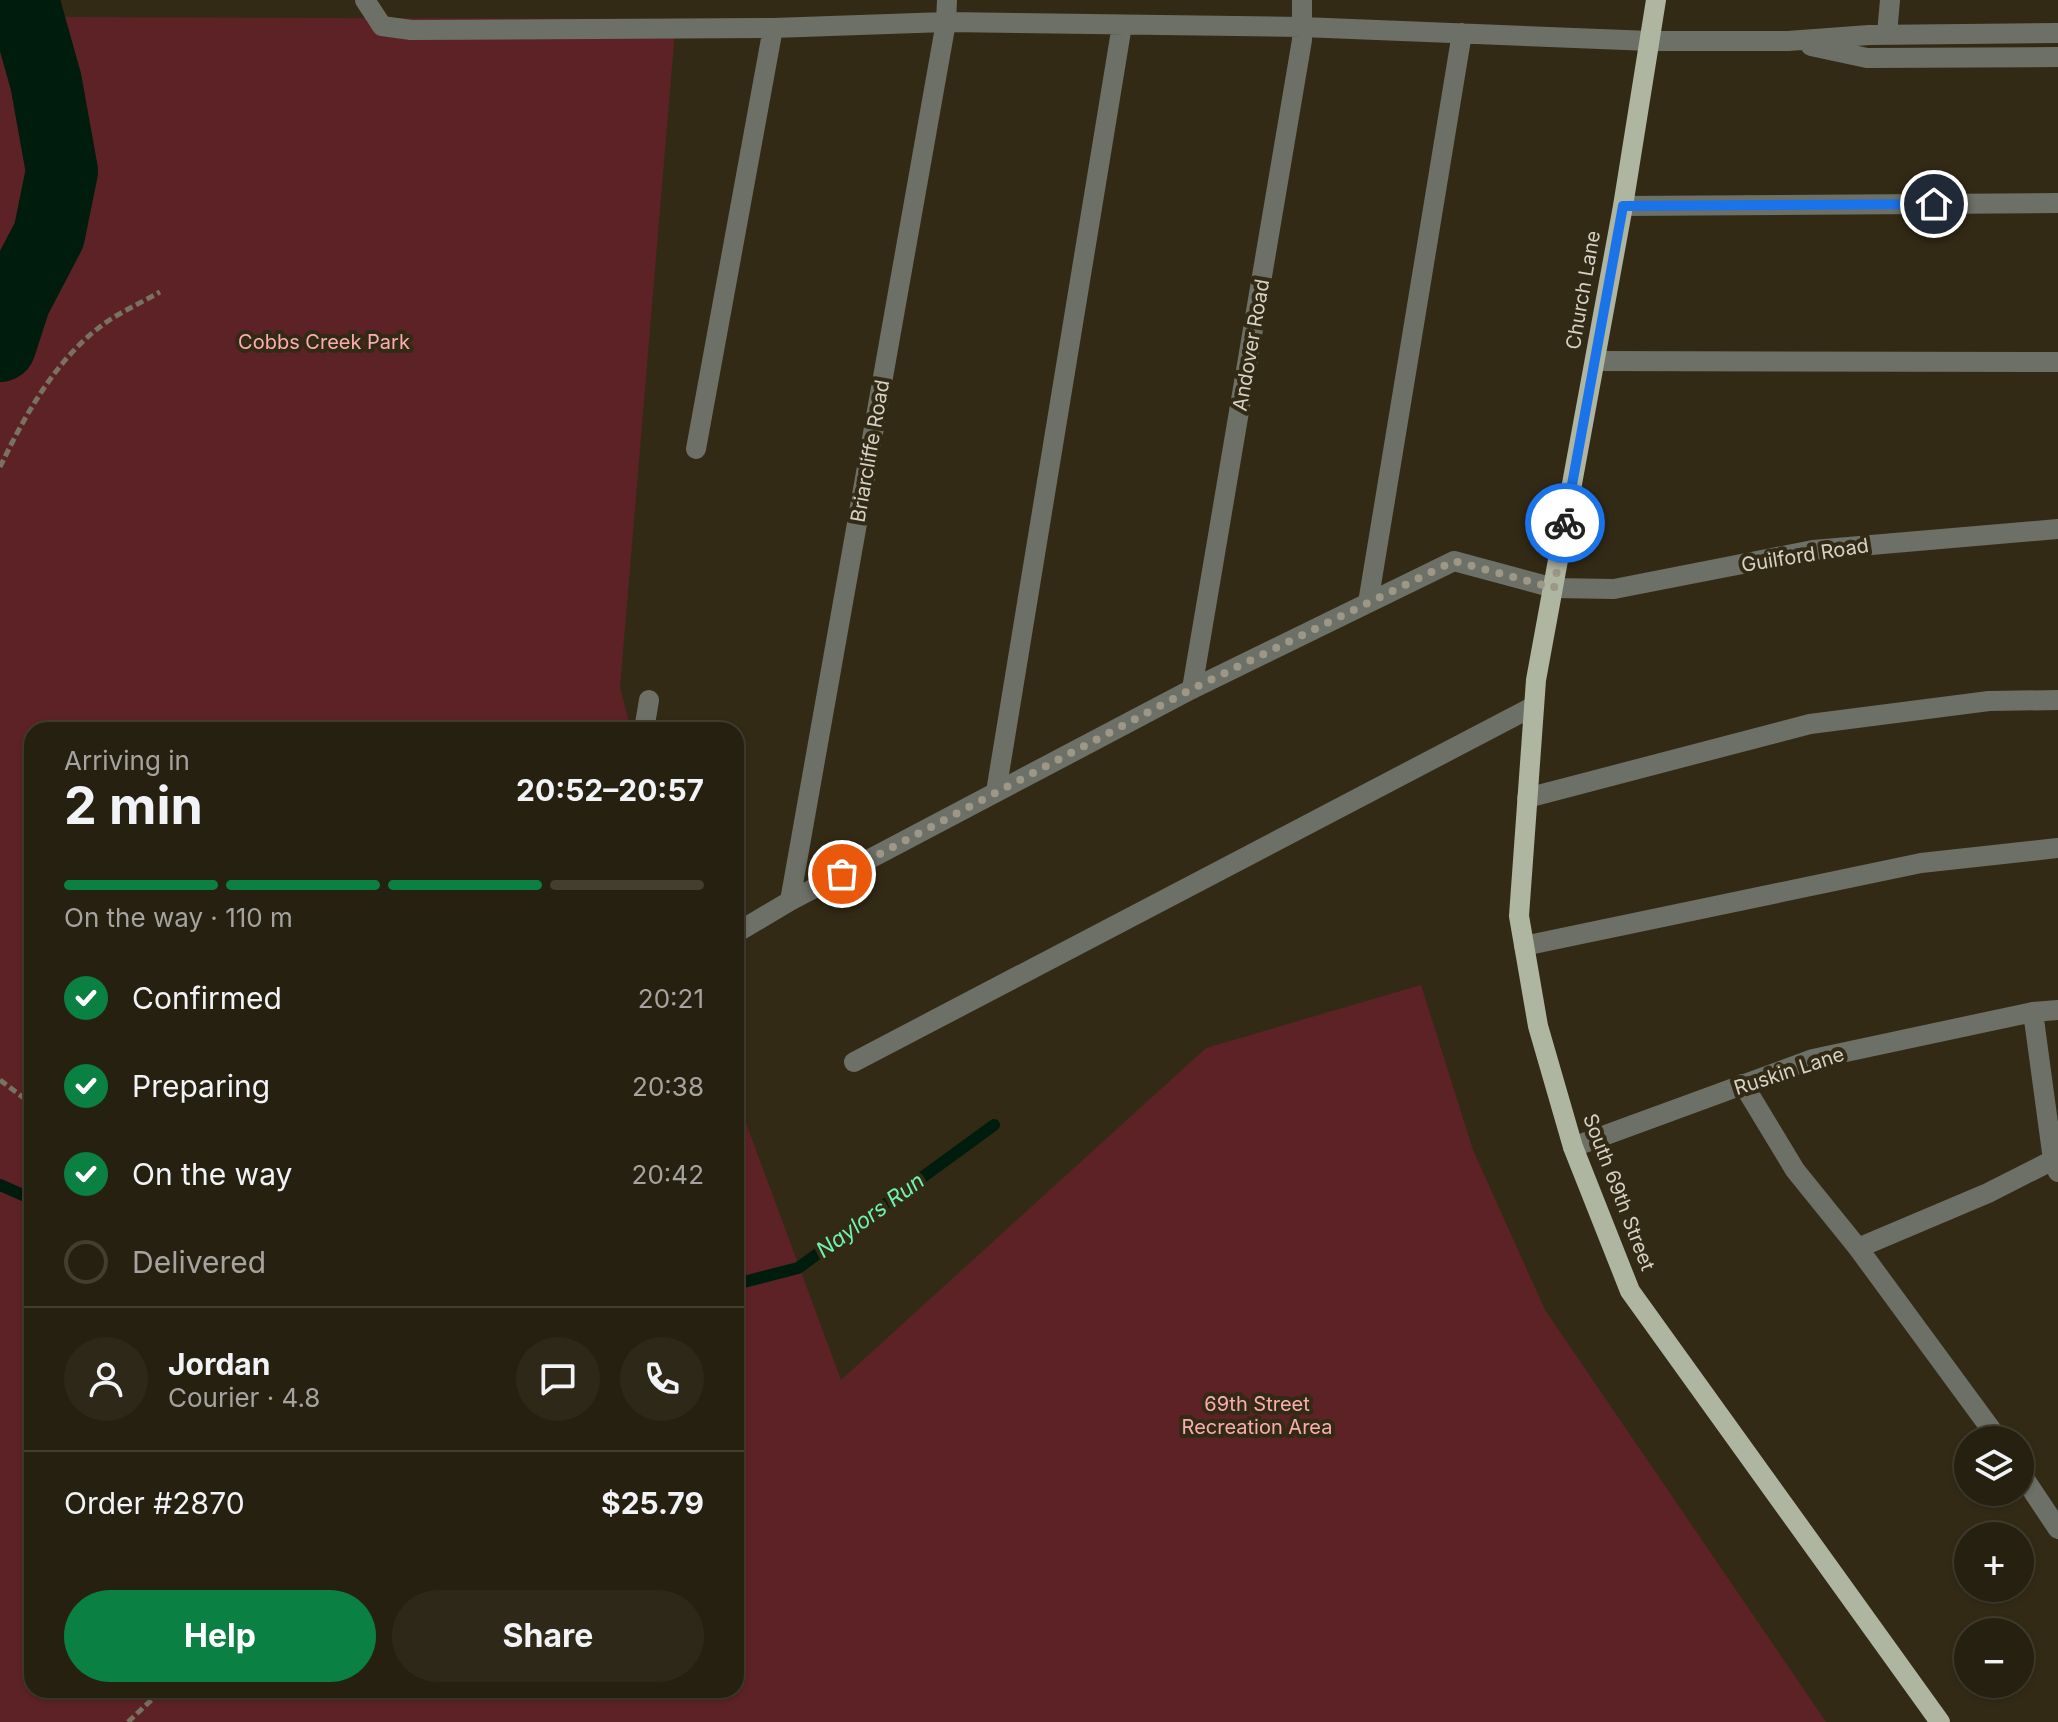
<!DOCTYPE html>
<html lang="en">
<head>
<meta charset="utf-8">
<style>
	body { margin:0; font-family:Inter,sans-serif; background:#2e2819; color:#f1f3f6; height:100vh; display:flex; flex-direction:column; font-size:30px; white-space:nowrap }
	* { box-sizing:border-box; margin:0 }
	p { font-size:26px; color:#a4a39f }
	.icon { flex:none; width:44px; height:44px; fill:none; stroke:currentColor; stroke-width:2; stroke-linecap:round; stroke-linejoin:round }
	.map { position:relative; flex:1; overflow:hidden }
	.sheet { position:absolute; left:24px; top:722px; width:720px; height:976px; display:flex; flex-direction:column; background:#262010; border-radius:24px; box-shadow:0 2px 6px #0004,0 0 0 2px #423e30 }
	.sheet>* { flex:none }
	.controls { position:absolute; left:1954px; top:1426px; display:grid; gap:16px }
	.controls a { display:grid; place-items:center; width:80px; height:80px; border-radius:50%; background:#262010; box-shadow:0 2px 6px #0004,0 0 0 2px #423e30; font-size:40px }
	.pin { position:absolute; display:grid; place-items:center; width:68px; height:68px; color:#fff; margin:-34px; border:4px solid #fff; border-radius:50%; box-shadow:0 2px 8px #0007 }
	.courier { position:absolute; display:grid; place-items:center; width:80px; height:80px; margin:-40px; border:6px solid #1a73e8; border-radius:50%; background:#fff; color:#222; box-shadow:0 2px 10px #0007 }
	.headline em { font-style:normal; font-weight:700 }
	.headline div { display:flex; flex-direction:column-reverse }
	.headline { display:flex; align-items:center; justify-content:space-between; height:136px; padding:0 40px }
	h1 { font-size:52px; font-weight:700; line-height:60px }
	.bar { display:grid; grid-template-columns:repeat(4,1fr); gap:12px 8px; align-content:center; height:96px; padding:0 40px }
	.bar i { height:10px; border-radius:6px; background:#423e30 }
	.bar .on { background:#0b8043 }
	.bar p { grid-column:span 4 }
	.line { display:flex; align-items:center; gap:20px; padding:0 40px; border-top:2px solid #423e30 }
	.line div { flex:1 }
	.round { display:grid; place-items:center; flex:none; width:84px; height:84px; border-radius:42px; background:#2e2819 }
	ol { padding:0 40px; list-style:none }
	li { display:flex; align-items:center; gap:24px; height:88px }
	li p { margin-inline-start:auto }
	li .icon { padding:8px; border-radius:50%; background:#0b8043; color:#fff; stroke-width:4 }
	li:last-child { color:#a4a39f }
	li i { width:44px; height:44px; border:4px solid #423e30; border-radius:50% }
	.primary-button { display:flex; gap:16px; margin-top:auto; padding:16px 40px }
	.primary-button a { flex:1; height:92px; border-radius:48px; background:#0b8043; color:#fff; font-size:32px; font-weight:700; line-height:92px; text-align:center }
	.primary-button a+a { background:#2e2819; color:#f1f3f6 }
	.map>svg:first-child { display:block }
	.green { fill:#5d2226 }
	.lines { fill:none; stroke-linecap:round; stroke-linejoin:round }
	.stream { stroke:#001c0d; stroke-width:12 }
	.river { stroke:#001c0d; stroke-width:72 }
	.path { stroke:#797261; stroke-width:5; stroke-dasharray:8 4; stroke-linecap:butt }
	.minor { stroke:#6d7066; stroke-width:20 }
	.major { stroke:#aeb5a0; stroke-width:20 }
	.done { stroke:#9d9788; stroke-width:8; stroke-dasharray:0 14.4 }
	.route { stroke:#1a73e8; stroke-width:10 }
	.labels { text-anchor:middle; stroke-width:8; stroke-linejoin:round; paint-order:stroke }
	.street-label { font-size:20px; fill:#d6d1c5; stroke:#332a16 }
	.park-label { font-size:20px; fill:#faadae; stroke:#332a16 }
	.water-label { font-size:22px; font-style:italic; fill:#70f2ad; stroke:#332a16 }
</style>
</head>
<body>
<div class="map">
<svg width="2058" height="1722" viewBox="0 0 2058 1722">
	<rect width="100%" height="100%" fill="#332a16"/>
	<!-- green -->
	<path class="green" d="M0 0H48L52 17 676 19 620 687 631 730H32V1690H736V1096L841 1380 1206 1048 1421 985 1473 1150 1545 1310 1826 1722H0Z"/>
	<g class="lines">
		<!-- stream -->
		<path class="stream" d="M0 1185 32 1199
			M736 1284 798 1268 994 1125"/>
		<!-- river -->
		<path class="river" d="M0 346 15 300 49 235 62 171 46 82 23 0"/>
		<!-- path -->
		<path class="path" d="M0 467C26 413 59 353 111 319 127 309 144 301 160 292
			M0 1080 32 1104
			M128 1722 162 1690"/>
		<!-- minor -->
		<path class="minor" d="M365 0 382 26 411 30 773 28
			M1887 34 1890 0
			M1811 46 1867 58 2058 57
			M1623 206 2058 203
			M1595 361 2058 362
			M696 449 773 28 946 22 1302 27 1650 41H1788L1869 35 2058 33
			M1368 603 1462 33
			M1192 689 1302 40V0
			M644 730 649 700
			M996 792 1122 25
			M1527 798 1810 724 1989 701 2058 700
			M790 901 946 22 947 0
			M736 933 790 901 1192 689 1454 561 1554 588 1614 589 1813 550 2058 529
			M1524 946 1921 863 2058 848
			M2033 1012 2053 1160 2058 1172
			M854 1062 1534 706
			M1743 1084 1795 1170 1858 1248 1999 1440
			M1573 1147 1813 1059 2033 1012 2058 1010
			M1858 1248 1988 1193 2053 1160
			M2020 1472 2058 1529"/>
		<!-- major -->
		<path class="major" d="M1656 0 1623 206 1536 680 1519 916 1538 1026 1573 1147 1630 1291 1940 1722"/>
	</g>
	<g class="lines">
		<!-- done -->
		<path class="done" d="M842 874 1192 689 1454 561 1554 588 1565 523"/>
		<!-- route -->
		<path class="route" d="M1565 523 1623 206 1934 204"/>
	</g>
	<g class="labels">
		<!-- street labels -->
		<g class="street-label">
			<text transform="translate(1583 290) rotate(-80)" y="7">Church Lane</text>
			<text transform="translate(1251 345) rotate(-80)" y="7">Andover Road</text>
			<text transform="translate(870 451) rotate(-80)" y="7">Briarcliffe Road</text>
			<text transform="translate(1805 555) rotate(-9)" y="7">Guilford Road</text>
			<text transform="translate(1789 1071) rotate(-18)" y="7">Ruskin Lane</text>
			<text transform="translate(1619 1192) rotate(69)" y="7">South 69th Street</text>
		</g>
		<!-- park labels -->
		<g class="park-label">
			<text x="324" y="349">Cobbs Creek Park</text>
			<text x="1257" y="1411">69th Street<tspan x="1257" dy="23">Recreation Area</tspan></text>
		</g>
		<!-- water labels -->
		<g class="water-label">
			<text transform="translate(870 1215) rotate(-36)" y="8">Naylors Run</text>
		</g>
	</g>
</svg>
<div class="controls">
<a><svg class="icon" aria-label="layers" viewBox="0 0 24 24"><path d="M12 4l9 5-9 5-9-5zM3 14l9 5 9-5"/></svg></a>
<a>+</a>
<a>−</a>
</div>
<div class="pin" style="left:842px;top:874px;background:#ea580c"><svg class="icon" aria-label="bag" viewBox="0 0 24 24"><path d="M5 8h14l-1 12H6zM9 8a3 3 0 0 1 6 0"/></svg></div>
<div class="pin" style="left:1934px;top:204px;background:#1f2937"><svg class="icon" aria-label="home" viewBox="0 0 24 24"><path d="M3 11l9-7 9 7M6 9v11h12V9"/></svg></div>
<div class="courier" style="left:1565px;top:523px"><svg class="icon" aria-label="bike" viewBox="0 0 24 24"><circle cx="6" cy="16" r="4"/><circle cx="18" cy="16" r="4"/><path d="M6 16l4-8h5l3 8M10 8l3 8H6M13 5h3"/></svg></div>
<section class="sheet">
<div class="headline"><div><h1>2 min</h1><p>Arriving in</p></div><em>20:52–20:57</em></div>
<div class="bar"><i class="on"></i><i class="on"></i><i class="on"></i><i></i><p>On the way · 110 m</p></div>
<ol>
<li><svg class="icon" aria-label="check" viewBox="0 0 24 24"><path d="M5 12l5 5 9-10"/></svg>Confirmed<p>20:21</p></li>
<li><svg class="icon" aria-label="check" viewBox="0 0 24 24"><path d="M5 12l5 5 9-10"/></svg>Preparing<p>20:38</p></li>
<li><svg class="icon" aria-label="check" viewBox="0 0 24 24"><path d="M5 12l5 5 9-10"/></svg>On the way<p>20:42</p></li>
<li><i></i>Delivered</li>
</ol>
<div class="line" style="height:144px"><a class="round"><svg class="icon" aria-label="person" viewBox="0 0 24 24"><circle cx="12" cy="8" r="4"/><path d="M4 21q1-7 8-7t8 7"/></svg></a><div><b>Jordan</b><p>Courier · 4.8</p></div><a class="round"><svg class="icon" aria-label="chat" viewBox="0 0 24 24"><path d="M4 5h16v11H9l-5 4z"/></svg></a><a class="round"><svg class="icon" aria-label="phone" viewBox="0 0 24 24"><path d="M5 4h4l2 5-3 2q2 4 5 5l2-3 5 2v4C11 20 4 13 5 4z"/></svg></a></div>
<div class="line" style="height:104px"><div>Order #2870</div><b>$25.79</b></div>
<div class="primary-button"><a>Help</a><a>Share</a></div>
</section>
</div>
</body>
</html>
